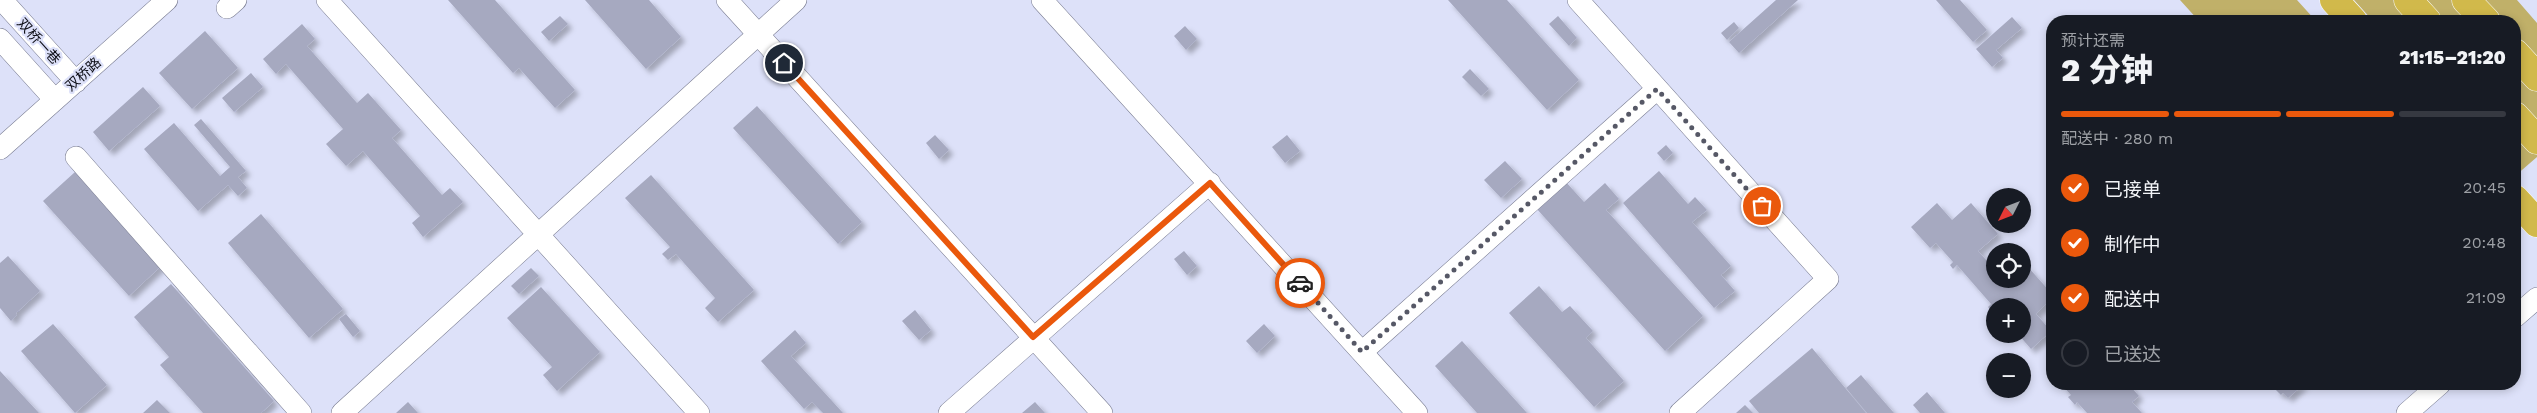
<!DOCTYPE html>
<html lang="zh">
<head>
<meta charset="utf-8">
<style>
	body { margin:0; font-family:"Work Sans","Noto Sans SC",sans-serif; background:#20242c; color:#f1f3f6; height:100vh; display:flex; flex-direction:column; font-size:19px; white-space:nowrap }
	* { box-sizing:border-box; margin:0 }
	p { font-size:16px; color:#9ea1a6 }
	.icon { flex:none; width:28px; height:28px; fill:none; stroke:currentColor; stroke-width:2; stroke-linecap:round; stroke-linejoin:round }
	.map { position:relative; flex:1; overflow:hidden }
	.details { position:absolute; left:2046px; top:15px; width:475px; height:375px; display:flex; flex-direction:column; background:#171b24; border-radius:20px; box-shadow:0 2px 8px #0003 }
	.details>* { flex:none }
	.needle { width:32px; rotate:228deg }
	.controls { position:absolute; left:1986px; top:188px; display:grid; gap:10px }
	.controls a { display:grid; place-items:center; width:45px; height:45px; border-radius:50%; background:#171b24; box-shadow:0 2px 8px #0003; font-size:25px }
	.pin { position:absolute; display:grid; place-items:center; width:42px; height:42px; color:#fff; margin:-21px; border:2px solid #fff; border-radius:50%; box-shadow:0 1px 5px #0007 }
	.courier { position:absolute; display:grid; place-items:center; width:50px; height:50px; margin:-25px; border:4px solid #ea580c; border-radius:50%; background:#fff; color:#222; box-shadow:0 1px 6px #0007 }
	.headline em { font-style:normal; font-weight:800 }
	.headline div { display:flex; flex-direction:column-reverse }
	.headline { display:flex; align-items:center; justify-content:space-between; height:85px; padding:0 15px }
	h1 { font-size:32px; font-weight:800; line-height:38px }
	.bar { display:grid; grid-template-columns:repeat(4,1fr); gap:8px 5px; align-content:center; height:60px; padding:0 15px }
	.bar i { height:6px; border-radius:4px; background:#363941 }
	.bar .active { background:#ea580c }
	.bar p { grid-column:span 4 }
	ol { padding:0 15px; list-style:none }
	li { display:flex; align-items:center; gap:15px; height:55px }
	li p { margin-inline-start:auto }
	li .icon { padding:5px; border-radius:50%; background:#ea580c; color:#fff; stroke-width:4 }
	li:last-child { color:#9ea1a6 }
	li i { width:28px; height:28px; border:2px solid #363941; border-radius:50% }
	.map>svg:first-child { display:block }
	.green { fill:#c0b069 }
	.building { fill:#a6a9c0; filter:url(#shadow) }
	.lines { fill:none; stroke-linecap:round; stroke-linejoin:round }
	.minor-casing { stroke:#787b90; stroke-width:22 }
	.highway-casing { stroke:#fff; stroke-width:29 }
	.minor { stroke:#fff; stroke-width:21 }
	.highway { stroke:#d1b94b; stroke-width:28 }
	.done { stroke:#565866; stroke-width:5; stroke-dasharray:0 9 }
	.route { stroke:#ea580c; stroke-width:6 }
	.labels { text-anchor:middle; stroke-width:4.5; stroke-linejoin:round; paint-order:stroke }
	.street-label { font-size:14px; fill:#0e0f17; stroke:#dde1f9 }
</style>
</head>
<body>
<div class="map">
<svg width="2537" height="413" viewBox="0 0 2537 413">
	<defs>
		<filter id="shadow"><feDropShadow dx="4.5" dy="4.5" stdDeviation="2.5" flood-color="#0004"/></filter>
	</defs>
	<rect width="100%" height="100%" fill="#dde1f9"/>
	<!-- green -->
	<path class="green" d="M2180 0H2297L2316 21H2199Z
		M2354 0H2517L2537 23V157L2515 176V21H2373Z"/>
	<!-- building -->
	<path class="building" d="M448 0H495L575 90 555 108 519 68 513 73Z
		M585 0H649L681 37 646 69Z
		M1448 0H1507L1579 80 1547 110Z
		M1776 0H1798L1739 53 1729 42Z
		M1936 0H1960L1987 30 1973 42Z
		M560 16 568 24 549 41 541 32Z
		M1558 16 1577 38 1569 46 1549 24Z
		M2012 17 2022 28 1996 50 2003 58 1992 67 1976 49Z
		M1734 22 1739 28 1727 40 1721 33Z
		M302 24 315 39 307 46 357 103 368 93 401 130 392 138 442 195 450 188 463 202 423 237 412 223 420 216 363 151 346 166 326 144 343 129 286 64 276 74 263 59Z
		M1185 26 1197 39 1186 50 1174 36Z
		M205 31 238 68 192 109 159 73Z
		M1470 69 1489 89 1481 96 1462 77Z
		M251 73 263 87 234 112 222 98Z
		M143 87 160 106 109 151 93 132Z
		M757 106 862 222 838 244 733 128Z
		M201 119 246 171 238 177 247 188 238 196 228 185 198 211 144 149 174 123 220 176 230 167 194 125Z
		M935 135 949 150 939 159 926 143Z
		M1287 135 1300 151 1285 163 1272 147Z
		M1666 145 1673 153 1664 161 1657 153Z
		M1505 161 1522 179 1501 198 1484 180Z
		M1659 171 1688 204 1695 197 1707 210 1692 222 1731 266 1721 275 1735 291 1714 308 1623 203Z
		M75 172 161 266 129 296 43 201Z
		M651 175 754 290 718 322 705 308 715 298 676 254 668 260 662 254 670 247 625 198Z
		M1565 181 1584 202 1605 183 1619 199 1606 210 1703 316 1665 351 1536 208Z
		M1937 203 1952 220 1971 203 1998 234 1978 251 1995 270V279H2003L2008 285 2015 279H2022V272L2028 267 2052 294V298L2036 314 2051 331 2031 349 2018 334H2022V306H1995L1994 314 1988 307 1991 304 1957 265 1953 269 1950 265 1953 262 1936 243 1930 248 1911 227Z
		M261 214 343 309 309 338 228 243Z
		M1184 251 1197 266 1187 275 1174 259Z
		M8 256 40 291 16 313 17 315 11 321 0 308V263Z
		M531 268 539 276 519 294 511 286Z
		M171 284 274 401 261 413H203L160 365 169 357 134 317Z
		M1539 286 1562 312 1570 306 1593 331 1586 338 1624 381 1594 407 1509 313Z
		M541 287 600 352 557 391 543 375 552 367 507 318Z
		M915 310 931 330 919 340 902 321Z
		M346 314 360 331 353 337 339 319Z
		M53 324 107 385 75 413 21 351Z
		M1264 324 1275 336 1257 353 1246 341Z
		M795 330 806 343 791 356 843 413H823L812 402 804 409 761 361Z
		M1462 341 1527 413H1477L1435 366Z
		M1812 348 1866 413H1759L1749 401Z
		M0 371 39 413H0Z
		M1861 375 1873 389 1894 413H1867L1846 388Z
		M2061 384H2128L2139 396 2132 402 2142 413H2087L2077 402 2075 405 2068 397 2071 395Z
		M2277 384H2304L2288 398 2283 393 2281 395 2275 389 2279 386Z
		M1927 392 1945 413H1920L1913 405Z
		M157 400 170 413H143Z
		M408 402 418 413H396Z
		M1035 402 1045 413H1022Z
		M1745 405 1753 413H1736Z"/>
	<g class="lines">
		<!-- minor casing -->
		<g class="minor-casing">
			<path id="minor" d="M2 0 76 82
				M327 0 699 413
				M727 0 1102 413
				M1042 0 1417 413
				M1578 0 1828 279 1680 413
				M227 8 236 0
				M0 39 55 100
				M0 149 167 0
				M76 157 301 413
				M2515 317 2537 298
				M1362 352 1657 89
				M342 413 796 0
				M949 413 1210 183
				M2407 413 2440 384"/>
		</g>
		<!-- highway casing -->
		<g class="highway-casing">
			<path id="highway" d="M2334 0 2353 21
				M2408 0 2427 21
				M2466 0 2486 21
				M2515 53 2537 77
				M2515 116 2537 140
				M2515 199 2537 223"/>
		</g>
		<!-- minor -->
		<use href="#minor" class="minor"/>
		<!-- highway -->
		<use href="#highway" class="highway"/>
	</g>
	<g class="lines">
		<!-- done -->
		<path class="done" d="M1300 283 1362 352 1657 89 1762 206"/>
		<!-- route -->
		<path class="route" d="M784 63 1033 337 1210 183 1300 283"/>
	</g>
	<g class="labels">
		<!-- street labels -->
		<g class="street-label">
			<text transform="translate(39 41) rotate(48)" y="5">双桥一巷</text>
			<text transform="translate(83 74) rotate(-42)" y="5">双桥路</text>
		</g>
	</g>
</svg>
<div class="controls">
<a><svg class="needle" viewBox="-14 -14 28 28"><path d="M0-13l5 13h-10z" fill="#e53935"/><path d="M0 13l5-13h-10z" fill="#9ea1a6"/></svg></a>
<a><svg class="icon" aria-label="locate" viewBox="0 0 24 24"><circle cx="12" cy="12" r="6"/><path d="M12 2v4M12 18v4M2 12h4M18 12h4"/></svg></a>
<a>+</a>
<a>−</a>
</div>
<div class="pin" style="left:1762px;top:206px;background:#ea580c"><svg class="icon" aria-label="bag" viewBox="0 0 24 24"><path d="M5 8h14l-1 12H6zM9 8a3 3 0 0 1 6 0"/></svg></div>
<div class="pin" style="left:784px;top:63px;background:#1f2937"><svg class="icon" aria-label="home" viewBox="0 0 24 24"><path d="M3 11l9-7 9 7M6 9v11h12V9"/></svg></div>
<div class="courier" style="left:1300px;top:283px"><svg class="icon" aria-label="car" viewBox="0 0 24 24"><path d="M5 17H2v-5l4-1 3-4h7l3 4 3 1v5h-3M9 17h6M6 11h13"/><circle cx="7" cy="17" r="2"/><circle cx="17" cy="17" r="2"/></svg></div>
<section class="details">
<div class="headline"><div><h1>2 分钟</h1><p>预计还需</p></div><em>21:15–21:20</em></div>
<div class="bar"><i class="active"></i><i class="active"></i><i class="active"></i><i></i><p>配送中 · 280 m</p></div>
<ol>
<li><svg class="icon" aria-label="check" viewBox="0 0 24 24"><path d="M5 12l5 5 9-10"/></svg>已接单<p>20:45</p></li>
<li><svg class="icon" aria-label="check" viewBox="0 0 24 24"><path d="M5 12l5 5 9-10"/></svg>制作中<p>20:48</p></li>
<li><svg class="icon" aria-label="check" viewBox="0 0 24 24"><path d="M5 12l5 5 9-10"/></svg>配送中<p>21:09</p></li>
<li><i></i>已送达</li>
</ol>
</section>
</div>
</body>
</html>
